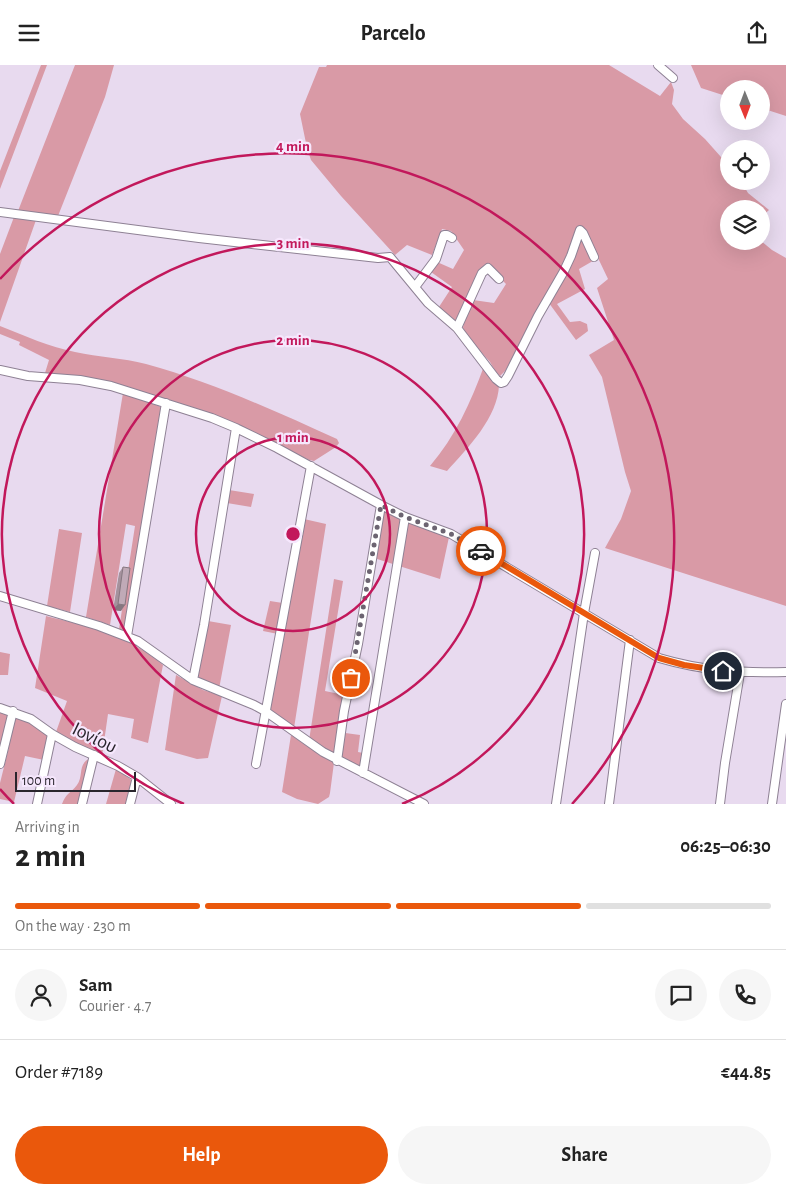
<!DOCTYPE html>
<html lang="en">
<head>
<meta charset="utf-8">
<style>
	body { margin:0; font-family:"Alegreya Sans",sans-serif; background:#f6f6f6; color:#222; height:100vh; display:flex; flex-direction:column; font-size:19px; white-space:nowrap }
	* { box-sizing:border-box; margin:0 }
	p { font-size:16px; color:#767676 }
	.icon { flex:none; width:28px; height:28px; fill:none; stroke:currentColor; stroke-width:2; stroke-linecap:round; stroke-linejoin:round }
	.map { position:relative; height:739px; overflow:hidden }
	.drawer { display:flex; flex-direction:column; background:#fff; flex:1 }
	.drawer>* { flex:none }
	.needle { width:32px; rotate:179deg }
	.fabs { position:absolute; left:720px; top:15px; display:grid; gap:10px }
	.fabs a { display:grid; place-items:center; width:50px; height:50px; border-radius:50%; background:#fff; box-shadow:0 5px 20px #0002; font-size:25px }
	.scale { position:absolute; left:15px; bottom:12px; width:121px; box-sizing:border-box; padding-left:5px; border:2px solid #2a252d; border-top:0; font-size:14px; line-height:18px; white-space:nowrap; color:#2a252d; -webkit-text-stroke:4px #f6e7fd; paint-order:stroke }
	.pin { position:absolute; display:grid; place-items:center; width:42px; height:42px; color:#fff; margin:-21px; border:2px solid #fff; border-radius:50%; box-shadow:0 1px 5px #0007 }
	.courier { position:absolute; display:grid; place-items:center; width:50px; height:50px; margin:-25px; border:4px solid #ea580c; border-radius:50%; background:#fff; color:#222; box-shadow:0 1px 6px #0007 }
	.summary em { font-style:normal; font-weight:600 }
	.summary div { display:flex; flex-direction:column-reverse }
	.summary { display:flex; align-items:center; justify-content:space-between; height:85px; padding:0 15px }
	h1 { font-size:32px; font-weight:600; line-height:38px }
	.bar { display:grid; grid-template-columns:repeat(4,1fr); gap:8px 5px; align-content:center; height:60px; padding:0 15px }
	.bar i { height:6px; border-radius:4px; background:#e0e0e0 }
	.bar .current { background:#ea580c }
	.bar p { grid-column:span 4 }
	.line { display:flex; align-items:center; gap:12px; padding:0 15px; border-top:1px solid #e0e0e0 }
	.line div { flex:1 }
	.round { display:grid; place-items:center; flex:none; width:52px; height:52px; border-radius:26px; background:#f6f6f6 }
	.button { display:flex; gap:10px; margin-top:auto; padding:10px 15px }
	.button a { flex:1; height:58px; border-radius:30px; background:#ea580c; color:#fff; font-size:20px; font-weight:600; line-height:58px; text-align:center }
	.button a+a { background:#f6f6f6; color:#222 }
	header { display:flex; justify-content:space-between; align-items:center; height:65px; padding:0 15px; background:#fff; font-size:22px; font-weight:600 }
	.map>svg:first-child { display:block }
	.green { fill:#d99aa6 }
	.lines { fill:none; stroke-linecap:round; stroke-linejoin:round }
	.minor-casing { stroke:#8e8194; stroke-width:10 }
	.minor { stroke:#fff; stroke-width:8 }
	.wall { fill:#a5929d }
	.shaded-wall { fill:#867780 }
	.building { fill:#c0aab7; stroke:#867780 }
	.done { stroke:#6c6471; stroke-width:5; stroke-dasharray:0 9 }
	.route { stroke:#ea580c; stroke-width:6 }
	.ring { fill:none; stroke:#c2185b; stroke-width:2.5 }
	.labels { text-anchor:middle; stroke-width:4.5; stroke-linejoin:round; paint-order:stroke }
	.street-label { font-size:20px; fill:#2a252d; stroke:#f6e7fd }
	.centre { fill:#c2185b; stroke:#f6e7fd; stroke-width:2.5 }
	.ring-label { font-size:15px; text-anchor:middle; font-weight:bold; fill:#c2185b; stroke:#f6e7fd; stroke-width:4.5; stroke-linejoin:round; paint-order:stroke }
</style>
</head>
<body>
<header><svg class="icon" aria-label="menu" viewBox="0 0 24 24"><path d="M4 6h16M4 12h16M4 18h16"/></svg>Parcelo<svg class="icon" aria-label="share" viewBox="0 0 24 24"><path d="M12 15V3M7 8l5-5 5 5M5 13v7h14v-7"/></svg></header>
<div class="map">
<svg width="786" height="739" viewBox="0 0 786 739">
	<rect width="100%" height="100%" fill="#e8daef"/>
	<!-- green -->
	<path class="green" d="M41 0H47L0 124V106Z
		M75 0H114L105 32 58 151 18 146Z
		M327 0H609L660 31 671 17 674 25 672 39 683 54 705 74 729 101V116H741L748 128 769 145 761 152V144H729V176H761L772 185 786 193V541L605 483 621 454 631 426 625 407 602 312 589 290 614 275 597 223 608 214 598 193 579 204 585 224 557 239 570 257 580 256 587 259 588 266 576 275 546 234 505 306 500 311 496 307 490 297 464 268 463 262 465 254 473 235 494 238 506 219 489 202 482 203 456 257 437 245 452 222 431 207 437 197 453 204 464 185 451 166 442 164 432 190 407 180 395 190 341 131 311 95 307 83 300 49 319 2H326Z
		M691 0H786V51L761 43V24H729V32L701 23Z
		M14 152 36 155 0 257V189Z
		M0 261C25 271 50 282 75 287 99 292 123 293 146 299 212 317 275 346 337 374L339 378 336 382 314 396 309 395 247 364 147 328 114 318 45 308 49 295 19 280 20 277 0 269Z
		M484 301 499 320C498 352 468 383 447 406L430 401C455 372 471 337 484 301Z
		M123 328 161 342 125 566 119 564 135 461 126 459 110 560 86 552Z
		M229 425 254 429 251 442 227 438Z
		M383 446 449 472 440 514 374 493Z
		M304 454 326 459 294 663 269 643 283 570 263 566 270 536 289 539Z
		M59 464 82 468 70 547 47 541Z
		M334 514 343 516 325 626 344 630 338 667 360 670 358 687 363 688 360 703 335 690 330 728 329 732 318 739 297 734 282 727 291 670 308 682Z
		M46 551C87 561 130 571 163 600L148 678 131 673 134 654 108 649 102 691 85 683 56 667 67 636 35 623Z
		M208 556 231 560 219 624 196 612Z
		M0 587 10 589 8 610H0Z
		M176 610 203 625 222 631 208 693 197 694 165 685Z
		M0 646 23 654 49 669 44 695 25 691 14 737 0 734V718L9 682 0 679Z
		M91 693 79 739H62C66 728 70 729 77 720 84 711 77 698 91 693Z
		M116 704 133 716 127 739H106Z"/>
	<g class="lines">
		<!-- minor casing -->
		<g class="minor-casing">
			<path id="minor" d="M658 0 673 13
				M0 147 199 173 378 193 390 192 428 238 457 263 496 314 501 318 504 317 508 311 538 251 564 206 571 191 580 165 583 168 594 192
				M415 222 436 194 444 170H447L452 173
				M457 263 482 208 488 203 499 214
				M0 305 28 311 80 315 111 321 212 353 236 363 277 383 381 440 405 452 451 469 659 593C703 606 740 608 786 607
				M0 531 99 561 138 576 193 615 254 640 265 646 323 687 424 739
				M127 571 166 338
				M193 615 204 560 236 363
				M0 643 31 654 52 669 75 682 118 701 137 712 171 739
				M337 696 344 646 358 579 381 440
				M0 699 13 646
				M256 699 311 401
				M363 708 405 452
				M37 739 52 669
				M82 739 94 690
				M130 739 137 712
				M556 739 584 548 595 488
				M609 739 630 575
				M720 739 725 698 740 608
				M772 739 786 639"/>
		</g>
		<!-- minor -->
		<use href="#minor" class="minor"/>
	</g>
	<!-- wall -->
	<path class="wall" d="M123 502 121 546 113 545 119 508Z"/>
	<!-- shaded-wall -->
	<path class="shaded-wall" d="M118 539 125 540 121 546 113 545Z"/>
	<!-- building -->
	<path class="building" d="M123 502 130 503 125 540 118 539Z"/>
	<g class="lines">
		<!-- done -->
		<path class="done" d="M351 613 381 440 405 452 451 469 481 486"/>
		<!-- route -->
		<path class="route" d="M481 486 659 593 684 600 723 606"/>
	</g>
	<!-- distance rings -->
	<g class="ring">
		<circle cx="293" cy="469" r="97"/>
		<circle cx="293" cy="469" r="194"/>
		<path d="M184 739A291 291 0 1 1 402 739"/>
		<path d="M14 739A388 388 0 0 1 0 724M0 214A388 388 0 1 1 572 739"/>
	</g>
	<g class="labels">
		<!-- street labels -->
		<g class="street-label">
			<text transform="translate(95 672) rotate(26)" y="7">Ιονίου</text>
		</g>
	</g>
	<circle cx="293" cy="469" r="8" class="centre"/>
	<g class="ring-label">
		<text x="293" y="86">4 min</text>
		<text x="293" y="183">3 min</text>
		<text x="293" y="280">2 min</text>
		<text x="293" y="377">1 min</text>
	</g>
</svg>
<div class="fabs">
<a><svg class="needle" viewBox="-14 -14 28 28"><path d="M0-13l5 13h-10z" fill="#e53935"/><path d="M0 13l5-13h-10z" fill="#767676"/></svg></a>
<a><svg class="icon" aria-label="locate" viewBox="0 0 24 24"><circle cx="12" cy="12" r="6"/><path d="M12 2v4M12 18v4M2 12h4M18 12h4"/></svg></a>
<a><svg class="icon" aria-label="layers" viewBox="0 0 24 24"><path d="M12 4l9 5-9 5-9-5zM3 14l9 5 9-5"/></svg></a>
</div>
<div class="scale">100 m</div>
<div class="pin" style="left:351px;top:613px;background:#ea580c"><svg class="icon" aria-label="bag" viewBox="0 0 24 24"><path d="M5 8h14l-1 12H6zM9 8a3 3 0 0 1 6 0"/></svg></div>
<div class="pin" style="left:723px;top:606px;background:#1f2937"><svg class="icon" aria-label="home" viewBox="0 0 24 24"><path d="M3 11l9-7 9 7M6 9v11h12V9"/></svg></div>
<div class="courier" style="left:481px;top:486px"><svg class="icon" aria-label="car" viewBox="0 0 24 24"><path d="M5 17H2v-5l4-1 3-4h7l3 4 3 1v5h-3M9 17h6M6 11h13"/><circle cx="7" cy="17" r="2"/><circle cx="17" cy="17" r="2"/></svg></div>
</div>
<section class="drawer">
<div class="summary"><div><h1>2 min</h1><p>Arriving in</p></div><em>06:25–06:30</em></div>
<div class="bar"><i class="current"></i><i class="current"></i><i class="current"></i><i></i><p>On the way · 230 m</p></div>
<div class="line" style="height:90px"><a class="round"><svg class="icon" aria-label="person" viewBox="0 0 24 24"><circle cx="12" cy="8" r="4"/><path d="M4 21q1-7 8-7t8 7"/></svg></a><div><b>Sam</b><p>Courier · 4.7</p></div><a class="round"><svg class="icon" aria-label="chat" viewBox="0 0 24 24"><path d="M4 5h16v11H9l-5 4z"/></svg></a><a class="round"><svg class="icon" aria-label="phone" viewBox="0 0 24 24"><path d="M5 4h4l2 5-3 2q2 4 5 5l2-3 5 2v4C11 20 4 13 5 4z"/></svg></a></div>
<div class="line" style="height:65px"><div>Order #7189</div><b>€44.85</b></div>
<div class="button"><a>Help</a><a>Share</a></div>
</section>
</body>
</html>
